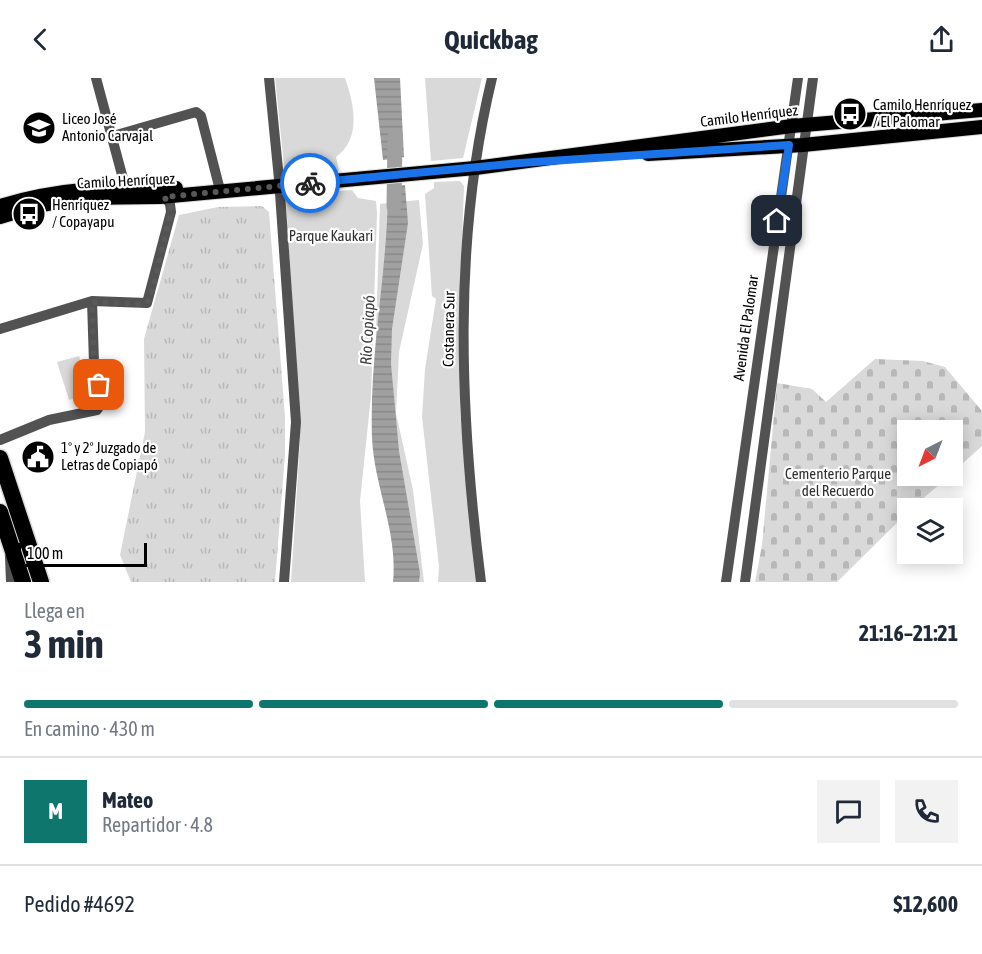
<!DOCTYPE html>
<html lang="es">
<head>
<meta charset="utf-8">
<style>
	body { margin:0; font-family:"Asap Condensed",sans-serif; background:#f2f2f3; color:#1f2937; height:100vh; display:flex; flex-direction:column; font-size:22px; white-space:nowrap }
	* { box-sizing:border-box; margin:0 }
	p { font-size:20px; color:#747a83 }
	.icon { flex:none; width:33px; height:33px; fill:none; stroke:currentColor; stroke-width:2; stroke-linecap:round; stroke-linejoin:round }
	.map { position:relative; height:504px; overflow:hidden }
	.side { display:flex; flex-direction:column; background:#fff; flex:1 }
	.side>* { flex:none }
	.needle { width:39px; rotate:222deg }
	.fabs { position:absolute; left:897px; top:342px; display:grid; gap:12px }
	.fabs a { display:grid; place-items:center; width:66px; height:66px; border-radius:0px; background:#fff; box-shadow:0 3px 15px #0003; font-size:30px }
	.scale { position:absolute; left:18px; bottom:15px; width:129px; box-sizing:border-box; padding-left:6px; border:3px solid #000; border-top:0; font-size:16px; line-height:21px; white-space:nowrap; color:#000; -webkit-text-stroke:4px #fff; paint-order:stroke }
	.pin { position:absolute; display:grid; place-items:center; width:51px; height:51px; color:#fff; margin:-26px; border-radius:12px; box-shadow:0 3px 9px #0006 }
	.courier { position:absolute; display:grid; place-items:center; width:60px; height:60px; margin:-30px; border:4px solid #1a73e8; border-radius:50%; background:#fff; color:#222; box-shadow:0 2px 8px #0007 }
	.summary em { font-style:normal; font-weight:700 }
	.summary div { display:flex; flex-direction:column-reverse }
	.summary { display:flex; align-items:center; justify-content:space-between; height:102px; padding:0 24px }
	h1 { font-size:39px; font-weight:700; line-height:45px }
	.bar { display:grid; grid-template-columns:repeat(4,1fr); gap:9px 6px; align-content:center; height:72px; padding:0 24px }
	.bar i { height:8px; border-radius:4px; background:#e0e1e3 }
	.bar .selected { background:#0f766e }
	.bar p { grid-column:span 4 }
	.line { display:flex; align-items:center; gap:15px; padding:0 24px; border-top:2px solid #e0e1e3 }
	.line div { flex:1 }
	.round { display:grid; place-items:center; flex:none; width:63px; height:63px; border-radius:0px; background:#f2f2f3 }
	header { display:flex; justify-content:space-between; align-items:center; height:78px; padding:0 24px; background:#fff; font-size:27px; font-weight:700 }
	.map>svg:first-child { display:block }
	.grass { fill:url(#grass-tufts) }
	.cemetery { fill:url(#cemetery-stones) }
	.green { fill:#d9d9d9 }
	.water { fill:url(#water-rules) }
	.lines { fill:none; stroke-linecap:round; stroke-linejoin:round }
	.river { stroke:#a0a0a0; stroke-width:15 }
	.major-casing { stroke:#dbdbdb; stroke-width:16 }
	.highway-casing { stroke:#dbdbdb; stroke-width:19 }
	.minor { stroke:#525252; stroke-width:10 }
	.major { stroke:#000; stroke-width:14 }
	.highway { stroke:#000; stroke-width:16 }
	.done { stroke:#595959; stroke-width:6; stroke-dasharray:0 10.8 }
	.route { stroke:#1a73e8; stroke-width:8 }
	.labels { text-anchor:middle; stroke-width:4.5; stroke-linejoin:round; paint-order:stroke }
	.poi-label { font-size:15px; fill:#000; stroke:#fff; text-anchor:start }
	.street-label { font-size:15px; fill:#000; stroke:#fff }
	.park-label { font-size:15px; fill:#303030; stroke:#fff }
	.water-label { font-size:16px; font-style:italic; fill:#414141; stroke:#fff }
</style>
</head>
<body>
<header><svg class="icon" aria-label="back" viewBox="0 0 24 24"><path d="M15 5l-7 7 7 7"/></svg>Quickbag<svg class="icon" aria-label="share" viewBox="0 0 24 24"><path d="M12 15V3M7 8l5-5 5 5M5 13v7h14v-7"/></svg></header>
<div class="map">
<svg width="982" height="504" viewBox="0 0 982 504">
	<defs>
		<pattern id="grass-tufts" width="24" height="20" patternUnits="userSpaceOnUse" patternTransform="scale(1.5)"><rect width="24" height="20" fill="#d9d9d9"/><path d="M3 7l-1-3M5 7V3M7 7l1-3M15 17l-1-3M17 17v-4M19 17l1-3" fill="none" stroke="#b8b8b8"/></pattern>
		<pattern id="cemetery-stones" width="16" height="16" patternUnits="userSpaceOnUse" patternTransform="scale(1.5)"><rect width="16" height="16" fill="#d9d9d9"/><path d="M2 7V4a2 2 0 0 1 4 0v3zM10 15v-3a2 2 0 0 1 4 0v3z" fill="#b8b8b8"/></pattern>
		<pattern id="water-rules" width="6" height="5" patternUnits="userSpaceOnUse" patternTransform="scale(1.5)"><rect width="6" height="5" fill="#a0a0a0"/><path d="M0 2.5h6" fill="none" stroke="#888"/></pattern>
	</defs>
	<rect width="100%" height="100%" fill="#fff"/>
	<!-- grass -->
	<path class="grass" d="M262 128 269 134 285 339V376L275 504H131L120 477 145 354 144 261 179 137 218 129Z"/>
	<!-- cemetery -->
	<path class="cemetery" d="M875 281 923 283 945 289 982 333V368L953 394 952 352H908V398H949L912 430H908L907 435 837 504H755L762 467 777 305 812 311 826 324Z"/>
	<!-- green -->
	<path class="green" d="M275 0H345C354 26 362 60 336 79L339 93 285 97Z
		M425 0H482L463 80 431 83Z
		M460 103 464 108 459 247 460 334 478 504H438L439 488 422 339 425 291 436 221 432 218 425 116 434 110V104Z
		M352 112 358 120 376 123 377 135 371 318 360 423 365 504H291L300 364 286 121 294 116Z
		M419 122 423 166 399 274 396 335 413 412 424 504H396L395 463 374 316 380 126Z
		M79 278 91 315 69 322 57 284Z"/>
	<!-- water -->
	<path class="water" d="M374 0H400L404 79 383 82Z
		M405 107 408 145 392 251 391 286 399 373 420 495 419 504H393C398 454 374 408 372 360 369 275 388 192 388 109Z"/>
	<g class="lines">
		<!-- river -->
		<path class="river" d="M394 128 395 59"/>
		<!-- major casing -->
		<g class="major-casing">
			<path id="major" d="M648 76 803 67 982 49
				M0 128C59 110 114 108 176 110
				M0 139 33 129 79 120 160 119 475 90 792 48 982 32"/>
		</g>
		<!-- highway casing -->
		<g class="highway-casing">
			<path id="highway" d="M0 380 41 504
				M0 434 23 504"/>
		</g>
		<!-- minor -->
		<path class="minor" d="M96 0 125 108 121 116
			M269 0 279 101 296 344 284 504
			M113 58 196 34 201 38 220 112
			M0 251 92 223 147 225 171 134 170 126 161 113
			M0 362 49 342 97 332 101 326 94 285 92 223
			M10 479 11 504
			M481 504C460 337 452 165 492 0
			M726 504 798 0
			M745 504 813 0"/>
		<!-- major -->
		<use href="#major" class="major"/>
		<!-- highway -->
		<use href="#highway" class="highway"/>
	</g>
	<g class="lines">
		<!-- done -->
		<path class="done" d="M99 307 94 285 92 224 144 226 150 222 171 134 170 126 164 119 310 105"/>
		<!-- route -->
		<path class="route" d="M310 105 520 85 789 67 777 143"/>
	</g>
	<!-- icons -->
	<defs>
		<g id="bus-disc" transform="scale(1.725)"><circle r="9.5" fill="#000" stroke="#fff"/><path d="M-5-6H5V4H4V6H2V4H-2V6H-4V4H-5ZM-3.5-4V0h7V-4ZM-3.5 1.2v1.5H-2V1.2ZM2 1.2v1.5H3.5V1.2Z" fill="#fff"/></g>
		<g id="school-disc" transform="scale(1.725)"><circle r="9.5" fill="#000" stroke="#fff"/><path d="M0-5L7-2L0 1L-7-2ZM-4 1L0 2.5L4 1V4Q0 6-4 4Z" fill="#fff"/></g>
		<g id="civic-disc" transform="scale(1.725)"><circle r="9.5" fill="#000" stroke="#fff"/><path d="M-.6-6.5H3V-4.5H.6V-3L4-1V1h2V6H-6V1h2V-1L-.6-3ZM-1.2 2.5V6h2.4V2.5Z" fill="#fff"/></g>
	</defs>
	<g fill-rule="evenodd">
		<use href="#bus-disc" x="850" y="36"/>
		<use href="#school-disc" x="39" y="50"/>
		<use href="#bus-disc" x="29" y="136"/>
		<use href="#civic-disc" x="38" y="379"/>
	</g>
	<g class="labels">
		<!-- poi labels -->
		<g class="poi-label">
			<text x="873" y="32">Camilo Henríquez<tspan x="873" dy="17">/ El Palomar</tspan></text>
			<text x="62" y="46">Liceo José<tspan x="62" dy="17">Antonio Carvajal</tspan></text>
			<text x="52" y="132">Henríquez<tspan x="52" dy="17">/ Copayapu</tspan></text>
			<text x="61" y="375">1° y 2° Juzgado de<tspan x="61" dy="17">Letras de Copiapó</tspan></text>
		</g>
		<!-- street labels -->
		<g class="street-label">
			<text transform="translate(749 38) rotate(-7)" y="5">Camilo Henríquez</text>
			<text transform="translate(126 103) rotate(-3)" y="5">Camilo Henríquez</text>
			<text transform="translate(746 250) rotate(-82)" y="5">Avenida El Palomar</text>
			<text transform="translate(449 251) rotate(-89)" y="5">Costanera Sur</text>
		</g>
		<!-- park labels -->
		<g class="park-label">
			<text x="331" y="163">Parque Kaukari</text>
			<text x="838" y="401">Cementerio Parque<tspan x="838" dy="17">del Recuerdo</tspan></text>
		</g>
		<!-- water labels -->
		<g class="water-label">
			<text transform="translate(367 252) rotate(-87)" y="6">Río Copiapó</text>
		</g>
	</g>
</svg>
<div class="fabs">
<a><svg class="needle" viewBox="-14 -14 28 28"><path d="M0-13l5 13h-10z" fill="#e53935"/><path d="M0 13l5-13h-10z" fill="#747a83"/></svg></a>
<a><svg class="icon" aria-label="layers" viewBox="0 0 24 24"><path d="M12 4l9 5-9 5-9-5zM3 14l9 5 9-5"/></svg></a>
</div>
<div class="scale">100 m</div>
<div class="pin" style="left:99px;top:307px;background:#ea580c"><svg class="icon" aria-label="bag" viewBox="0 0 24 24"><path d="M5 8h14l-1 12H6zM9 8a3 3 0 0 1 6 0"/></svg></div>
<div class="pin" style="left:777px;top:143px;background:#1f2937"><svg class="icon" aria-label="home" viewBox="0 0 24 24"><path d="M3 11l9-7 9 7M6 9v11h12V9"/></svg></div>
<div class="courier" style="left:310px;top:105px"><svg class="icon" aria-label="bike" viewBox="0 0 24 24"><circle cx="6" cy="16" r="4"/><circle cx="18" cy="16" r="4"/><path d="M6 16l4-8h5l3 8M10 8l3 8H6M13 5h3"/></svg></div>
</div>
<section class="side">
<div class="summary"><div><h1>3 min</h1><p>Llega en</p></div><em>21:16–21:21</em></div>
<div class="bar"><i class="selected"></i><i class="selected"></i><i class="selected"></i><i></i><p>En camino · 430 m</p></div>
<div class="line" style="height:108px"><b class="round" style="background:#0f766e;color:#fff">M</b><div><b>Mateo</b><p>Repartidor · 4.8</p></div><a class="round"><svg class="icon" aria-label="chat" viewBox="0 0 24 24"><path d="M4 5h16v11H9l-5 4z"/></svg></a><a class="round"><svg class="icon" aria-label="phone" viewBox="0 0 24 24"><path d="M5 4h4l2 5-3 2q2 4 5 5l2-3 5 2v4C11 20 4 13 5 4z"/></svg></a></div>
<div class="line" style="height:78px"><div>Pedido #4692</div><b>$12,600</b></div>
</section>
</body>
</html>
